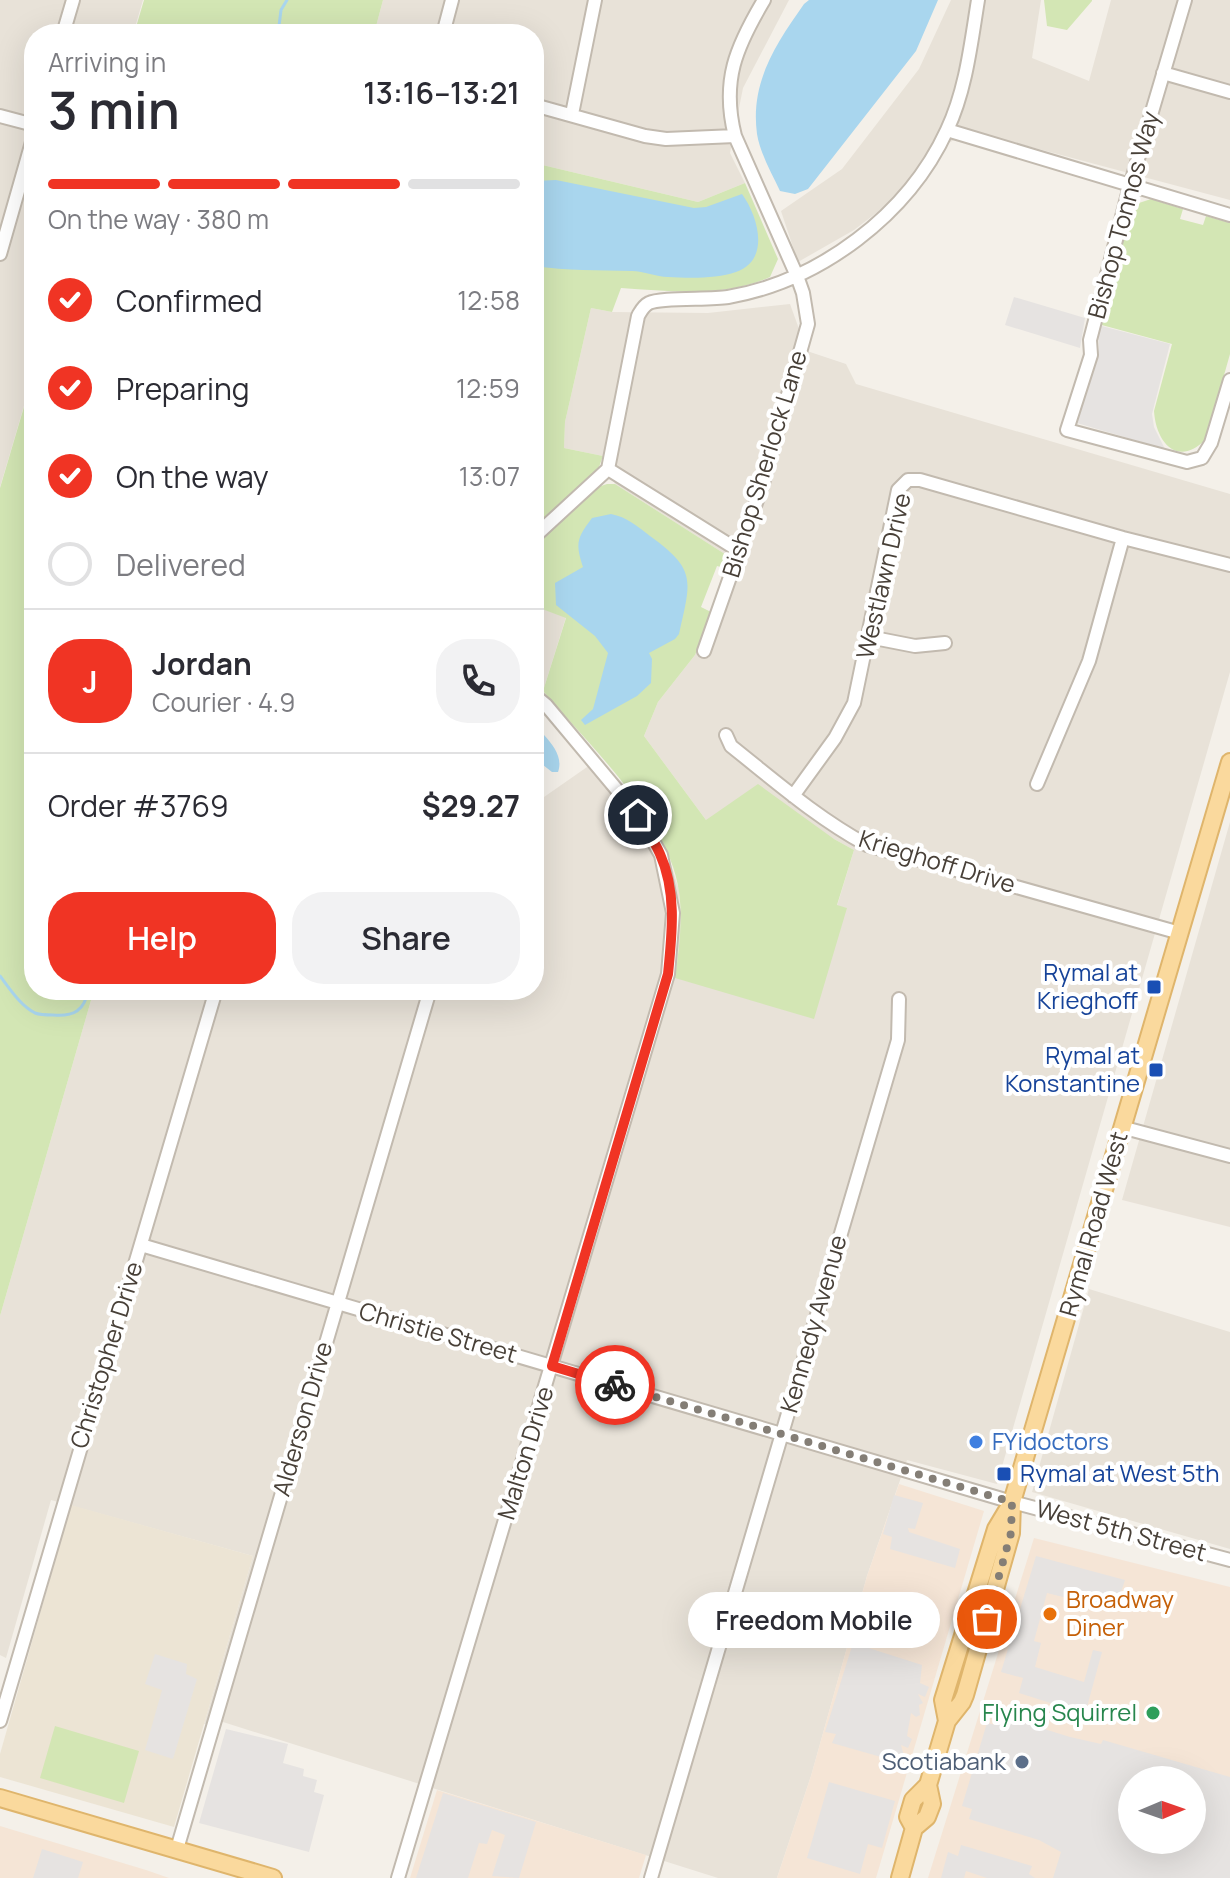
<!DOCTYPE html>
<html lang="en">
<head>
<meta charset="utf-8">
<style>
	body { margin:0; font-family:Manrope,sans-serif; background:#f2f2f3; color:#2b2b33; height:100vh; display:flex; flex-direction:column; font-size:30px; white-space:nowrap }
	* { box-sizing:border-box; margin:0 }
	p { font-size:26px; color:#7c7c81 }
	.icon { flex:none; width:44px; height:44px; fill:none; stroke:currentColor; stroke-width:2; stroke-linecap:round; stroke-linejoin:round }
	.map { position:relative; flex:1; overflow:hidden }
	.details { position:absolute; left:24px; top:24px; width:520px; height:976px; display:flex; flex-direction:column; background:#fff; border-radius:32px; box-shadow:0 8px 32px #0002 }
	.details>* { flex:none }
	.needle { width:52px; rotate:88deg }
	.fabs { position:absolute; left:1118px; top:1766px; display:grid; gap:16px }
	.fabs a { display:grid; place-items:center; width:88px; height:88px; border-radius:50%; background:#fff; box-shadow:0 8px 32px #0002; font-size:40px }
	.pin { position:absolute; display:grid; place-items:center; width:68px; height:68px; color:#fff; margin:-34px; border:4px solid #fff; border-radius:50%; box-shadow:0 2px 8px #0007 }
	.courier { position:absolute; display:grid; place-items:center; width:80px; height:80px; margin:-40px; border:6px solid #f03424; border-radius:50%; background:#fff; color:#222; box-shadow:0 2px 10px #0007 }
	.bubble { position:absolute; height:56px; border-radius:28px; background:#fff; box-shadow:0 8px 32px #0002; font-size:26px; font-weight:600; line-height:56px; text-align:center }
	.head em { font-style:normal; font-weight:600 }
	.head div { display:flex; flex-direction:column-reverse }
	.head { display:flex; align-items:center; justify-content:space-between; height:136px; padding:0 24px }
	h1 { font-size:52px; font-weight:600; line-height:60px }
	.bar { display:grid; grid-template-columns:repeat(4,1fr); gap:12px 8px; align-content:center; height:96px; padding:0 24px }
	.bar i { height:10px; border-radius:6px; background:#e1e1e2 }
	.bar .active { background:#f03424 }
	.bar p { grid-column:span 4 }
	.line { display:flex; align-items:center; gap:20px; padding:0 24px; border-top:2px solid #e1e1e2 }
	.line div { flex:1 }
	.round { display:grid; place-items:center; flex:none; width:84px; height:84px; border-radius:32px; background:#f2f2f3 }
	ol { padding:0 24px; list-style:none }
	li { display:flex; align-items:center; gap:24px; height:88px }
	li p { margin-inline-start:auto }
	li .icon { padding:8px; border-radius:50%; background:#f03424; color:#fff; stroke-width:4 }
	li:last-child { color:#7c7c81 }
	li i { width:44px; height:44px; border:4px solid #e1e1e2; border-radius:50% }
	.button { display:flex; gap:16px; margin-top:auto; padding:16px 24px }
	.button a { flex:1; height:92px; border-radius:32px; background:#f03424; color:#fff; font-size:32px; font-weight:600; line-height:92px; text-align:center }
	.button a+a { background:#f2f2f3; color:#2b2b33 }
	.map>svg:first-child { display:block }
	.residential { fill:#e8e2d8 }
	.commercial { fill:#f5e5d6; fill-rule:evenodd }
	.education { fill:#ece4d4 }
	.green { fill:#d3e6b4 }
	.parking { fill:#e6e3e1; fill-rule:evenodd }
	.water { fill:#a9d6ee }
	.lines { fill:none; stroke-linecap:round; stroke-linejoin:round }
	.stream { stroke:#a9d6ee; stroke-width:3 }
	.minor-casing { stroke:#c2baaf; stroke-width:16 }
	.major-casing { stroke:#dfb56c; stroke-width:20 }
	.minor { stroke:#fff; stroke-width:12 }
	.major { stroke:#fad99d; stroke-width:16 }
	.done { stroke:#847e76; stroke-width:8; stroke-dasharray:0 14.4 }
	.route { stroke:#f03424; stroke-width:10 }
	.transit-dot { fill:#1a4fb4; stroke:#fff; stroke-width:3 }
	.shop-dot { fill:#3f7fe0; stroke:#fff; stroke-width:3 }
	.food-dot { fill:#e8710a; stroke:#fff; stroke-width:3 }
	.leisure-dot { fill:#2e9e5b; stroke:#fff; stroke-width:3 }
	.service-dot { fill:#5c6f8a; stroke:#fff; stroke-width:3 }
	.labels { text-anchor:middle; stroke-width:8; stroke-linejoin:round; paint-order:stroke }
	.street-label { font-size:24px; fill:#484038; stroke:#fff }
	.transit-label { font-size:24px; fill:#164399; stroke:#fff; text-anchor:end }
	.shop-label { font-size:24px; fill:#366cbe; stroke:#fff; text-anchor:start }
	.food-label { font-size:24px; fill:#c56008; stroke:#fff; text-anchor:start }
	.leisure-label { font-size:24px; fill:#27864d; stroke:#fff; text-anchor:end }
	.service-label { font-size:24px; fill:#4e5e75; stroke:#fff; text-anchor:end }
</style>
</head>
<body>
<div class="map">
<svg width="1230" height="1878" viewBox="0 0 1230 1878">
	<rect width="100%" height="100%" fill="#f4f0e9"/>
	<!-- residential -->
	<path class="residential" d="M0 0H143L133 34H34V372L0 487Z
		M383 0H789L743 88 730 153 745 183 698 202 534 163V34H374Z
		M951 0H1041L1032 58 1089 81 1111 0H1230V200L971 131 928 154 892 201 854 230 798 262 781 211 842 169 919 69Z
		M790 304 807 351 846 364 856 384 1230 494V672L997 1484 907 1460 867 1576 811 1776 777 1878H718L223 1722 204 1724 253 1556 51 1500 6 1658 0 1655V1316L94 990H534V804L600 758 647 814 666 848 679 890 681 931 675 978 846 908 837 906 854 850 834 839 706 820 644 736 658 702 695 655 728 569V556L615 484 603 456 564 448 565 422 591 308 612 312 708 313Z
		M534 606 566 617 543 691 534 700Z
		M1230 822V1227L1122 1200Z
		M1089 1289 1230 1332V1549L1032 1492Z"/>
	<!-- commercial -->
	<path class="commercial" d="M899 1484 984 1511 876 1878H777L811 1776 867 1576Z
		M1034 1538 1230 1587V1878H928ZM1132 1780H1192V1840H1132Z
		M437 1790 646 1855 639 1878H410Z
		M0 1826 146 1870 169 1878H0Z"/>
	<!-- education -->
	<path class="education" d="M71 1505 253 1556 174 1827 0 1777V1754Z"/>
	<!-- green -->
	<path class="green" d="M144 0H383L374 34H134Z
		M1044 0H1092V1L1067 30 1047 26Z
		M534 163 698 202 745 183 778 259 770 277C723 298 671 291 621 288L612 312 591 308 565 422 564 448 603 456 599 467 534 531Z
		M1151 199 1183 209 1180 219 1203 225 1206 216 1230 223V354L1206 439C1178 468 1156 443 1154 411L1172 344 1098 324 1131 209 1139 203Z
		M34 373V990H94L0 1316V488Z
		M607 484H615L728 556V569L717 566 701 607 713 613 695 655 658 702 644 736 706 820 758 784 834 839 854 850 837 905 847 908 814 1019 675 978C679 949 683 921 679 892 670 821 589 745 543 691L566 618 534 606C534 583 541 567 538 544L595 488Z
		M55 1726 139 1751 124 1803 40 1778Z"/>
	<!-- parking -->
	<path class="parking" d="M1014 297 1085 318 1080 348 1005 325Z
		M1098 325 1170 344 1152 414 1154 427 1165 449 1077 423 1099 349Z
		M894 1495 923 1503 915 1529 908 1528 909 1532 960 1549 955 1568 890 1549 892 1537 883 1534Z
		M1036 1556 1125 1580 1115 1610 1047 1593 1034 1641 1041 1643 1035 1667 1084 1682 1093 1650 1102 1652 1085 1714 1019 1693 1023 1678 1001 1672Z
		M853 1643 922 1665 920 1683 929 1687 925 1697 918 1694 923 1703 919 1705 920 1715 916 1717 911 1713 907 1736 912 1739 908 1748 901 1745 904 1756 894 1759 891 1753 888 1759 832 1743 836 1734 825 1732Z
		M155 1654 187 1664 186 1674 197 1679 173 1759 145 1750 162 1690 145 1684Z
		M999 1715 1070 1737 1101 1744 1103 1740 1230 1777V1878H1053L1061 1852 1039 1840 969 1819 972 1809 962 1806 987 1723 996 1725ZM1132 1780H1192V1840H1132Z
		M226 1729 288 1744 283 1763 304 1769 303 1776 317 1780 314 1792 324 1795 309 1852 199 1823Z
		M829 1782 895 1801 882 1848 868 1844 860 1874 807 1858Z
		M443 1793 536 1822 519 1878 492 1876 505 1835 492 1830 487 1844 479 1843 468 1878H416Z
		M961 1845 1032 1866 1029 1874 1035 1878H987L966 1871 964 1878H941L948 1852 958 1856Z
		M42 1849 83 1862 78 1878H33Z"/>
	<!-- water -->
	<path class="water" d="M809 0H938L916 51 808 189 795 194 780 191C772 174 760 153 757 134 750 82 776 44 804 4Z
		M556 180 694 208 706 207 742 194C758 216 771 260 736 272 717 279 688 278 668 277 656 277 644 271 632 271 599 270 567 271 534 266V181Z
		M611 514C627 517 637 526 650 536 697 570 691 580 679 634L675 639 649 653 652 659 651 683 637 696 585 725 581 720 593 709 608 653 595 636 556 605 555 583 583 567C575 543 577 538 592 518Z
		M534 735H544C554 746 563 758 558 772H552L543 765 534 768Z"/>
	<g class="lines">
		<!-- stream -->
		<path class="stream" d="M278 34 281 10 287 0
			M0 976C10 989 20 1005 35 1013 40 1015 47 1015 53 1015 74 1017 85 1010 88 990"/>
		<!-- minor casing -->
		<g class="minor-casing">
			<path id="minor" d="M1185 0 1130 186 1090 340 1091 355 1067 430 1187 462 1202 458 1211 443 1230 380
				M63 34 73 0
				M443 34 452 0
				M1163 73 1230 92
				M534 105 645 136 666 139 735 136
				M572 114 595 0
				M0 116 34 125
				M947 130 1230 215
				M0 254 34 135
				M608 469 638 316C641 311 643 306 649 303 660 297 710 300 728 297 820 281 908 215 947 130 966 90 971 43 978 0
				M608 469 741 552
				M534 537 608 469
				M869 637 915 646 945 643
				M704 651 763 483 808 324 803 293 797 276 735 136C721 81 736 47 764 0
				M726 735 731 746C775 781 817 818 867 845L1180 933
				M1037 784 1089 661 1123 538
				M793 796 835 738 854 703 898 490 908 480H920L1123 538 1230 565
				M1121 1127 1230 1156
				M141 1245 1012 1502 1230 1560
				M0 1721 216 990
				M177 1849 430 990
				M398 1878 668 974 673 913 661 855 638 815 546 705 534 695
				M651 1878 898 1040 899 999"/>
		</g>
		<!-- major casing -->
		<g class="major-casing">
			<path id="major" d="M947 1721 943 1700 996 1529 1011 1504
				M0 1798 273 1878
				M914 1828 908 1817 913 1800 928 1785
				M900 1878 914 1828 927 1817 932 1804 928 1785 947 1721 962 1702 965 1695 1011 1533 1012 1502 1230 762"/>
		</g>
		<!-- minor -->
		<use href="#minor" class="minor"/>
		<!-- major -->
		<use href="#major" class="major"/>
	</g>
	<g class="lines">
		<!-- done -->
		<path class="done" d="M615 1385 1012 1502 1011 1533 987 1619"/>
		<!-- route -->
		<path class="route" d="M615 1385 552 1366 668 974C672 934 677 892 660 854 654 840 645 828 638 815"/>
	</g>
	<!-- markers -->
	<g class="transit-dot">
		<rect x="1146" y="979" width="16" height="16" rx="4"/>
		<rect x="1148" y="1062" width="16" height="16" rx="4"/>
		<rect x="996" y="1466" width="16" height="16" rx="4"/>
	</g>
	<circle class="shop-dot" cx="976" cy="1442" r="8"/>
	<circle class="food-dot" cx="1050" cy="1614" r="8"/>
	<circle class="leisure-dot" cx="1153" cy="1713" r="8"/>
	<circle class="service-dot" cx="1022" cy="1762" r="8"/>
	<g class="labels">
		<!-- street labels -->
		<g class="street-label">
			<text transform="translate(1124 215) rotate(-75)" y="8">Bishop Tonnos Way</text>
			<text transform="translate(765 464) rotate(-73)" y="8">Bishop Sherlock Lane</text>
			<text transform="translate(884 576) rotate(-77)" y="8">Westlawn Drive</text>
			<text transform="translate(937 862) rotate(17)" y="8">Krieghoff Drive</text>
			<text transform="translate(1094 1224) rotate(-74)" y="8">Rymal Road West</text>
			<text transform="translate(814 1324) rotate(-74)" y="8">Kennedy Avenue</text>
			<text transform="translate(438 1333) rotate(16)" y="8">Christie Street</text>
			<text transform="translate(107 1355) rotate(-73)" y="8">Christopher Drive</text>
			<text transform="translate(303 1419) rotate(-74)" y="8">Alderson Drive</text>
			<text transform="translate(526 1453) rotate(-73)" y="8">Malton Drive</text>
			<text transform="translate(1121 1531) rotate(15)" y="8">West 5th Street</text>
		</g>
		<!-- transit labels -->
		<g class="transit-label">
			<text x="1138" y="981">Rymal at<tspan x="1138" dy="28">Krieghoff</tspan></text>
			<text x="1140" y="1064">Rymal at<tspan x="1140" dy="28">Konstantine</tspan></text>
			<text x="1020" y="1482" text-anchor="start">Rymal at West 5th</text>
		</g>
		<!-- shop labels -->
		<g class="shop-label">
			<text x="992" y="1450">FYidoctors</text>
		</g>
		<!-- food labels -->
		<g class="food-label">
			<text x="1066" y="1608">Broadway<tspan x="1066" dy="28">Diner</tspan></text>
		</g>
		<!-- leisure labels -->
		<g class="leisure-label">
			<text x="1137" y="1721">Flying Squirrel</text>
		</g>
		<!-- service labels -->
		<g class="service-label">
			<text x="1006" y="1770">Scotiabank</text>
		</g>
	</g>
</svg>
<div class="fabs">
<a><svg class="needle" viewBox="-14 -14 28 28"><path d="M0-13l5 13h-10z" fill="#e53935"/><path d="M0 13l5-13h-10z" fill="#7c7c81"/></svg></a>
</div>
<div class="pin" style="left:987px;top:1619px;background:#ea580c"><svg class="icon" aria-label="bag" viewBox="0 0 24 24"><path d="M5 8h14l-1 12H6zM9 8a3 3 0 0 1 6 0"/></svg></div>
<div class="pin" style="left:638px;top:815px;background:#1f2937"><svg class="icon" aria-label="home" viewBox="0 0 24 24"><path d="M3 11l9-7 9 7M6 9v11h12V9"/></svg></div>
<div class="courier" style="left:615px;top:1385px"><svg class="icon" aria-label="bike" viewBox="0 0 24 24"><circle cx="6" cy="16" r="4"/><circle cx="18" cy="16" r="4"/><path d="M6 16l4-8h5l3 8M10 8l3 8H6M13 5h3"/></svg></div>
<div class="bubble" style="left:688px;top:1592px;width:252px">Freedom Mobile</div>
<section class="details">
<div class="head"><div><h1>3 min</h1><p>Arriving in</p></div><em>13:16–13:21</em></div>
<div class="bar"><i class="active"></i><i class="active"></i><i class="active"></i><i></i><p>On the way · 380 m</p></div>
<ol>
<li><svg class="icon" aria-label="check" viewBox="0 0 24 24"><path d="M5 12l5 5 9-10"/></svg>Confirmed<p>12:58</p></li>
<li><svg class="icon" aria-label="check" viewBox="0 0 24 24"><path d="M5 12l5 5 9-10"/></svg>Preparing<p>12:59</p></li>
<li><svg class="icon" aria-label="check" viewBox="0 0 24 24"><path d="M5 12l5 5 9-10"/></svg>On the way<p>13:07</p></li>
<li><i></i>Delivered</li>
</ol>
<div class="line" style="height:144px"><b class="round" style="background:#f03424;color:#fff">J</b><div><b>Jordan</b><p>Courier · 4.9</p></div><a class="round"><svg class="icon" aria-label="phone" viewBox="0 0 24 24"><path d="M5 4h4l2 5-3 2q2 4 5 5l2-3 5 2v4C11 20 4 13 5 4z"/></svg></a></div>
<div class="line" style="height:104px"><div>Order #3769</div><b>$29.27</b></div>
<div class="button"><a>Help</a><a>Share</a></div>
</section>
</div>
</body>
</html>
